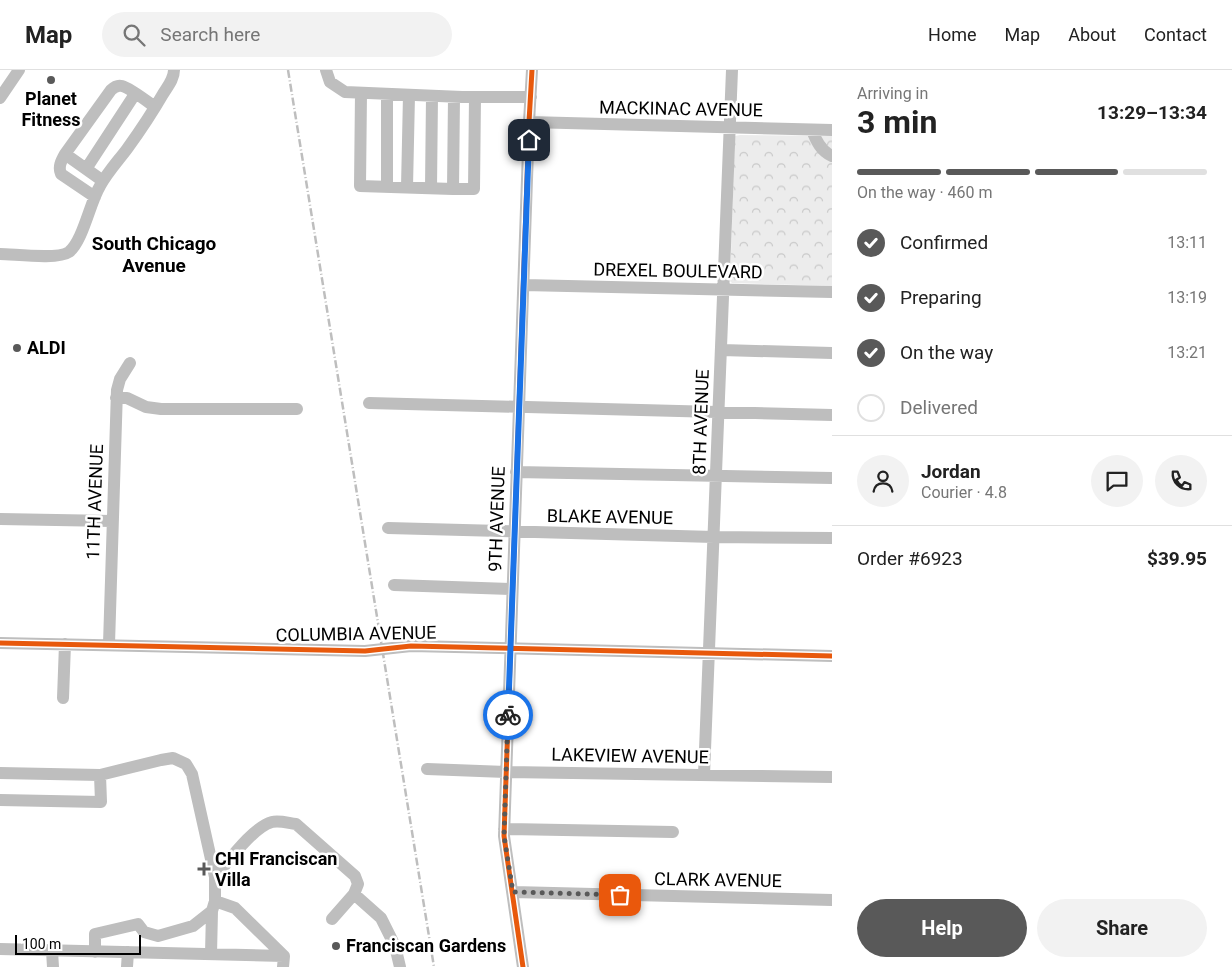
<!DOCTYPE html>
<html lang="en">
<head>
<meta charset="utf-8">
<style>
	body { margin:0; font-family:Roboto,sans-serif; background:#f2f2f2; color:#222; height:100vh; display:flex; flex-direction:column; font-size:19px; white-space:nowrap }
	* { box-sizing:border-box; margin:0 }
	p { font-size:16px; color:#767676 }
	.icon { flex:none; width:28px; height:28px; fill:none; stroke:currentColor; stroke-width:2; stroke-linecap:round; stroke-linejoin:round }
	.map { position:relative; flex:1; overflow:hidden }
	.side { display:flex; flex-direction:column; background:#fff; width:400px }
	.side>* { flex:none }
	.scale { position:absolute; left:15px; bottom:12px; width:126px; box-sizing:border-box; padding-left:5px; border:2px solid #000; border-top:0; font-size:14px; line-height:18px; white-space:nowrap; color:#000; -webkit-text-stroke:4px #fff; paint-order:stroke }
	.pin { position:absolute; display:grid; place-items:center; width:42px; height:42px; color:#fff; margin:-21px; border-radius:10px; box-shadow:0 2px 8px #0006 }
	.courier { position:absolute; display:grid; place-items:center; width:50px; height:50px; margin:-25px; border:4px solid #1a73e8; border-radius:50%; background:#fff; color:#222; box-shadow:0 1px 6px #0007 }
	.summary em { font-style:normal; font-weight:700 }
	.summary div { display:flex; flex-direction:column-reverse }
	.summary { display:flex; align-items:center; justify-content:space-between; height:85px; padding:0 25px }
	h1 { font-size:32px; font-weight:700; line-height:38px }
	.bar { display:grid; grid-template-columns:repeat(4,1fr); gap:8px 5px; align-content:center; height:60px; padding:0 25px }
	.bar i { height:6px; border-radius:4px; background:#e0e0e0 }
	.bar .selected { background:#595959 }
	.bar p { grid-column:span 4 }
	.line { display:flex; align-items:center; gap:12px; padding:0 25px; border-top:1px solid #e0e0e0 }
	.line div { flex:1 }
	.round { display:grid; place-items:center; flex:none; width:52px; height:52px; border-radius:26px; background:#f2f2f2 }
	ol { padding:0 25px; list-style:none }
	li { display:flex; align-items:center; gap:15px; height:55px }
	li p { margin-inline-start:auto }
	li .icon { padding:5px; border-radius:50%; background:#595959; color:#fff; stroke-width:4 }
	li:last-child { color:#767676 }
	li i { width:28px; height:28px; border:2px solid #e0e0e0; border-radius:50% }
	.action { display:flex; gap:10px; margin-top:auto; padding:10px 25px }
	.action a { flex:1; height:58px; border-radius:30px; background:#595959; color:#fff; font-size:20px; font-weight:700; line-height:58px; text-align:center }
	.action a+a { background:#f2f2f2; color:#222 }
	header { display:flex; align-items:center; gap:30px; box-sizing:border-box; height:70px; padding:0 25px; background:#fff; border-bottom:1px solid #e0e0e0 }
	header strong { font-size:24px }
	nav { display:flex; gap:28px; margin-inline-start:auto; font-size:18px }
	.search { width:350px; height:45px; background:#f2f2f2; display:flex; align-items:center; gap:12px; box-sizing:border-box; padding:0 18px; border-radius:28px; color:#767676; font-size:19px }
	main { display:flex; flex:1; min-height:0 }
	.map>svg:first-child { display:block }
	.park { fill:url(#park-crowns) }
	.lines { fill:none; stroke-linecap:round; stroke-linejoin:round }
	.minor { stroke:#bebebe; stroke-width:12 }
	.rail { stroke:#bebebe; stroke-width:2.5; stroke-dasharray:8 2.5 1 2.5; stroke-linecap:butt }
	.cycleway-casing { stroke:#fff; stroke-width:8 }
	.cycleway { stroke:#e8590c; stroke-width:5 }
	.done { stroke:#595959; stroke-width:5; stroke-dasharray:0 9 }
	.route { stroke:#1a73e8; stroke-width:6 }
	.poi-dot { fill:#595959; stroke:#fff; stroke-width:2 }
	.labels { text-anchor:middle; stroke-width:5; stroke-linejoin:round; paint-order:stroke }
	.poi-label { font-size:18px; font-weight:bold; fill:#000; stroke:#fff; text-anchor:start }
	.street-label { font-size:18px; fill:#000; stroke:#fff }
	.neighbourhood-label { font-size:19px; font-weight:bold; fill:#000; stroke:#fff }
</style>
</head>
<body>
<header>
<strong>Map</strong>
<div class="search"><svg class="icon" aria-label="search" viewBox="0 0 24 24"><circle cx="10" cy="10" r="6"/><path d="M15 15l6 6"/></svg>Search here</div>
<nav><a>Home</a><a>Map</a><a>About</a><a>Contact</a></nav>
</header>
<main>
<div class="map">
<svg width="832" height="897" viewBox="0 0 832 897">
	<defs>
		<pattern id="park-crowns" width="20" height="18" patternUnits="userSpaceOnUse" patternTransform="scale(1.25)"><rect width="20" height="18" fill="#ececec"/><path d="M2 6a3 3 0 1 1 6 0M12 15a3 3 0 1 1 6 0" fill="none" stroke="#c9c9c9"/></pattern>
	</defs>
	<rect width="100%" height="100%" fill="#fff"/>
	<!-- park -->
	<path class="park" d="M740 65 832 66V216L732 213 730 211 735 66Z"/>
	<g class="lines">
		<!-- minor -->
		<path class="minor" d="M326 0 330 12 345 22 462 27H531
			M361 23 360 116 453 119 454 27
			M0 28 19 0
			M529 52 832 60
			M812 60C816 71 821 81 832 86
			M65 84 103 111
			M86 99 135 24
			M387 117V24
			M407 117 409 25
			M431 118 432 26
			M453 119H474L475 27
			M95 127 61 104C58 97 61 91 65 84L111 20C114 17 118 15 122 16 130 18 148 32 155 37
			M0 184C14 184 58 190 69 182 83 171 90 132 100 116 107 103 118 91 127 79 140 61 152 43 163 24 168 16 174 9 174 0
			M524 215 832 222
			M722 280 832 283
			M116 328H127L146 337 161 339H297
			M369 333 832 345
			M516 402 832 408
			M0 449 112 451
			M388 458 714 467 832 468
			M394 515 512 519
			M0 573 365 581 411 576 832 586
			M109 574 117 320 120 309 130 293
			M63 628 65 574
			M427 699 506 702 832 707
			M0 703 100 705
			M704 705 732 0
			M0 730 101 732 100 705 161 690 173 688 186 694 192 704 215 807V831L212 841 211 884
			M504 759 673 762
			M215 807C228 792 253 757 272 752 279 750 288 753 296 754L355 806 358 814 354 824 332 849
			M513 822 832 830
			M354 824 381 848 395 876 400 897
			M215 831 235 838 284 886 283 897
			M0 879 284 886
			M52 881 53 897
			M95 882V864L138 854 144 862 158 866 193 856 212 841
			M127 897 128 882
			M523 897 504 766 529 52 532 0"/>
		<!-- rail -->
		<path class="rail" d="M288 0 434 897"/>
		<!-- cycleway casing -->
		<g class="cycleway-casing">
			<path id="cycleway" d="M0 573 365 581 411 576 832 586
				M523 897 504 766 529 52 532 0"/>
		</g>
		<!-- cycleway -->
		<use href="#cycleway" class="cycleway"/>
	</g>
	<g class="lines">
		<!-- done -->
		<path class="done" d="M508 645 504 766 513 822 620 825"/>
		<!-- route -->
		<path class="route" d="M508 645 529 70"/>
	</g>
	<!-- markers -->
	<g class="poi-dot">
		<circle cx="51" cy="10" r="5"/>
		<circle cx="17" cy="278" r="5"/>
		<path d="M201.5 791.5h5v5h5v5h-5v5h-5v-5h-5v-5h5z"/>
		<circle cx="336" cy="876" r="5"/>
	</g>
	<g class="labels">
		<!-- poi labels -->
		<g class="poi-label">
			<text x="51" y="35" text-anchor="middle">Planet<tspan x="51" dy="21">Fitness</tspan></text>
			<text x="27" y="284">ALDI</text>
			<text x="215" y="795">CHI Franciscan<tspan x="215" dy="21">Villa</tspan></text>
			<text x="346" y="882">Franciscan Gardens</text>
		</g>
		<!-- street labels -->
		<g class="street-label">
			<text transform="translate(681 39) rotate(1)" y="6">MACKINAC AVENUE</text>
			<text transform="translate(678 201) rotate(1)" y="6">DREXEL BOULEVARD</text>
			<text transform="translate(701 352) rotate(-88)" y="6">8TH AVENUE</text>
			<text transform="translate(95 432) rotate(-88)" y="6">11TH AVENUE</text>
			<text transform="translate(610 447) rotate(1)" y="6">BLAKE AVENUE</text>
			<text transform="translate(497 449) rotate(-88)" y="6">9TH AVENUE</text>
			<text transform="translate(356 564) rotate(-1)" y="6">COLUMBIA AVENUE</text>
			<text transform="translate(630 686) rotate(1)" y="6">LAKEVIEW AVENUE</text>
			<text transform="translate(718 810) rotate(1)" y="6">CLARK AVENUE</text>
		</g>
		<!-- neighbourhood labels -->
		<g class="neighbourhood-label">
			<text x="154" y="180">South Chicago<tspan x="154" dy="22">Avenue</tspan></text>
		</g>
	</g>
</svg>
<div class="scale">100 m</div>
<div class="pin" style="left:620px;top:825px;background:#ea580c"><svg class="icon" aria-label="bag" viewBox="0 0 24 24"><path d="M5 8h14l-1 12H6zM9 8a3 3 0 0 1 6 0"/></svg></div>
<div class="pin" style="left:529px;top:70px;background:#1f2937"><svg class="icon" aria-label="home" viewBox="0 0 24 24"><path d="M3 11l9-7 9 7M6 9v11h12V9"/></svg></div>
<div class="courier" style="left:508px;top:645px"><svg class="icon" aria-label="bike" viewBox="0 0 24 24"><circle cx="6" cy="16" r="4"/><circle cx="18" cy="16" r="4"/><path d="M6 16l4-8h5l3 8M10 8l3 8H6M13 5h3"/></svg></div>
</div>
<section class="side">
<div class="summary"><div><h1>3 min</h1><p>Arriving in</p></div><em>13:29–13:34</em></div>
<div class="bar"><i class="selected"></i><i class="selected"></i><i class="selected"></i><i></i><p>On the way · 460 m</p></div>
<ol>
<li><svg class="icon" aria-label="check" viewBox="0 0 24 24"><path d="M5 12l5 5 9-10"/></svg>Confirmed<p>13:11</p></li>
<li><svg class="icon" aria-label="check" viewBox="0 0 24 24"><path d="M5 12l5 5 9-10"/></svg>Preparing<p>13:19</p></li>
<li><svg class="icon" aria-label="check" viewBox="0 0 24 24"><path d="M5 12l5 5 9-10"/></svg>On the way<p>13:21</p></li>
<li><i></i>Delivered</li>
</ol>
<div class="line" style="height:90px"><a class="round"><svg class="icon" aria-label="person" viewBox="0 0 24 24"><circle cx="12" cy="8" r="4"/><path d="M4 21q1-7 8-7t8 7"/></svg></a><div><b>Jordan</b><p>Courier · 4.8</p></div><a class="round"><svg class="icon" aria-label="chat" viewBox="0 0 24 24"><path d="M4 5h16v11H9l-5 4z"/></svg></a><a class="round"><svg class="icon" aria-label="phone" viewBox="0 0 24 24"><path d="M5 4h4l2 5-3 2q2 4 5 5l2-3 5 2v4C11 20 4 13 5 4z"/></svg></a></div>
<div class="line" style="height:65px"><div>Order #6923</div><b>$39.95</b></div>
<div class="action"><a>Help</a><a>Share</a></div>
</section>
</main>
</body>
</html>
